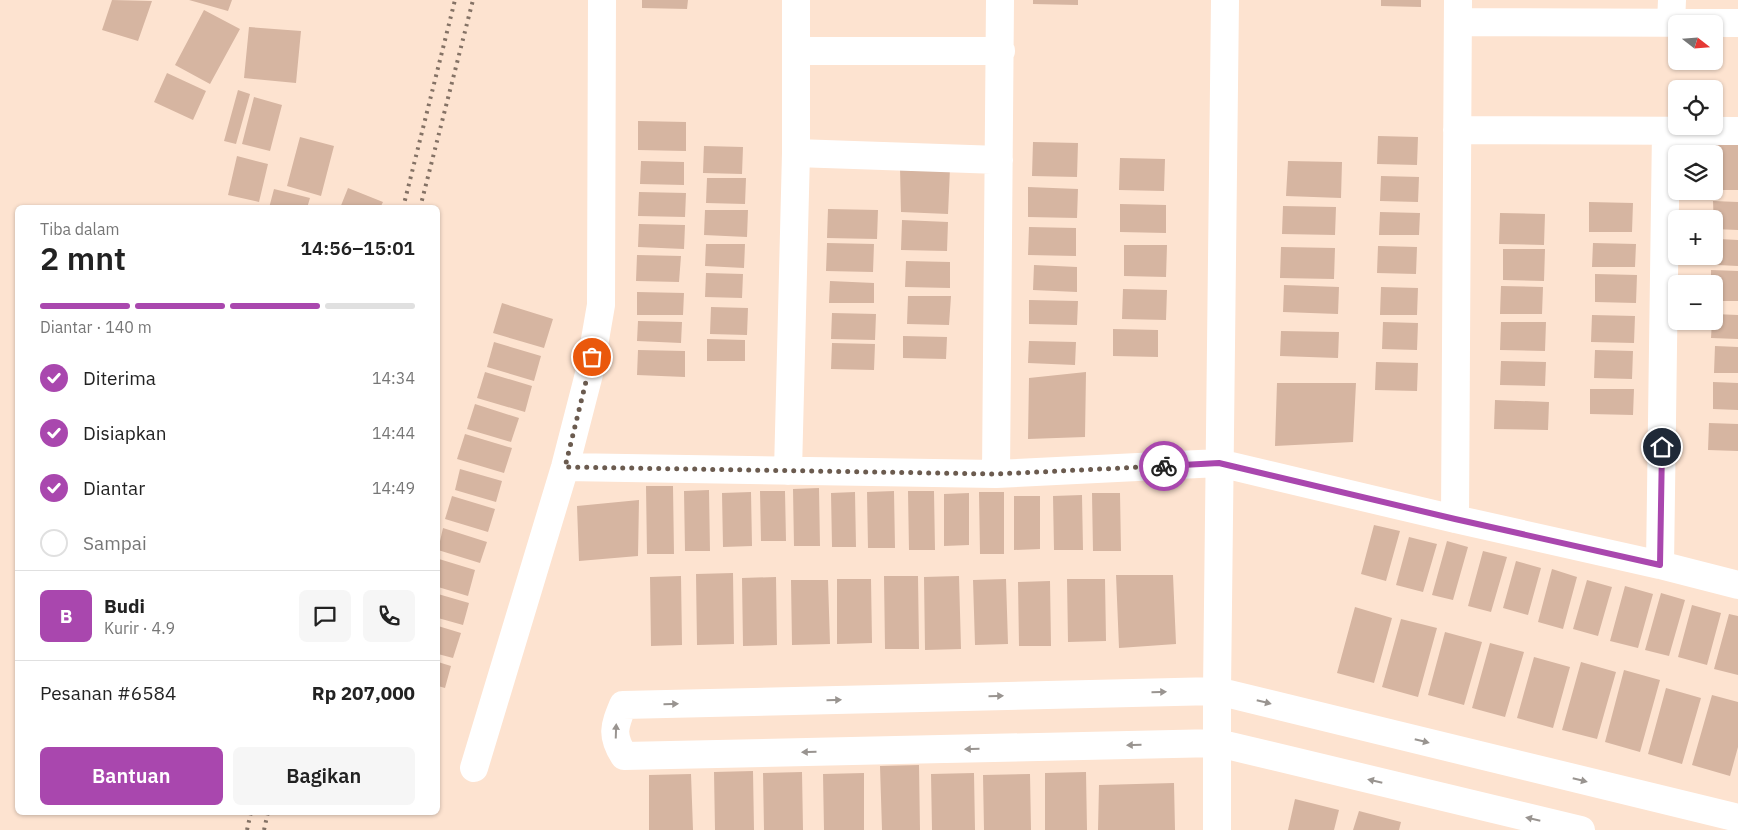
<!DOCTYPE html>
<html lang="id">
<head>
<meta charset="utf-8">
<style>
	body { margin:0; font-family:"IBM Plex Sans",sans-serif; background:#f6f6f6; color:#222; height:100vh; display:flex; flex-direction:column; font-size:19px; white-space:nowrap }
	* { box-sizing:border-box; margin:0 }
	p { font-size:16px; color:#767676 }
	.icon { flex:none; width:28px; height:28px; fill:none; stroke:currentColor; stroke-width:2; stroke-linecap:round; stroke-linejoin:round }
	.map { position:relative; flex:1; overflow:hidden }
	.drawer { position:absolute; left:15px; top:205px; width:425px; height:610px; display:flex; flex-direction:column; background:#fff; border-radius:8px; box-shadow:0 1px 4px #0004 }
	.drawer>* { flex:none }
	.needle { width:32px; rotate:107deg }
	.controls { position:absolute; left:1668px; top:15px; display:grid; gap:10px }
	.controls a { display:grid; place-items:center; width:55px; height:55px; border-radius:8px; background:#fff; box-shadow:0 1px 4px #0004; font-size:25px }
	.pin { position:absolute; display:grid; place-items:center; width:42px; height:42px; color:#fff; margin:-21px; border:2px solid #fff; border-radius:50%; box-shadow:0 1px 5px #0007 }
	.courier { position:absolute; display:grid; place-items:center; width:50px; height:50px; margin:-25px; border:4px solid #a947ae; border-radius:50%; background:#fff; color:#222; box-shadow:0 1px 6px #0007 }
	.summary em { font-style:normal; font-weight:600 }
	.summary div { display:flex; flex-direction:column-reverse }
	.summary { display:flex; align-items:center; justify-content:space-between; height:85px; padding:0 25px }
	h1 { font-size:32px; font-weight:600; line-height:38px }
	.bar { display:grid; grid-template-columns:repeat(4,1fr); gap:8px 5px; align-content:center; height:60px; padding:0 25px }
	.bar i { height:6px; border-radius:4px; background:#e0e0e0 }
	.bar .on { background:#a947ae }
	.bar p { grid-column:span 4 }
	.line { display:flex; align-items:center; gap:12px; padding:0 25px; border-top:1px solid #e0e0e0 }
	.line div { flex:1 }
	.round { display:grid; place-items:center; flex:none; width:52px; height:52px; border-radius:8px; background:#f6f6f6 }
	ol { padding:0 25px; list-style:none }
	li { display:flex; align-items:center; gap:15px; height:55px }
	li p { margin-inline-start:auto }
	li .icon { padding:5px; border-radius:50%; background:#a947ae; color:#fff; stroke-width:4 }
	li:last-child { color:#767676 }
	li i { width:28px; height:28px; border:2px solid #e0e0e0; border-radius:50% }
	.cta { display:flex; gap:10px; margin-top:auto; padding:10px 25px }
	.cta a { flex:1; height:58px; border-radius:8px; background:#a947ae; color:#fff; font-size:20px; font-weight:600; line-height:58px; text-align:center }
	.cta a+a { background:#f6f6f6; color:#222 }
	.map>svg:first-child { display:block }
	.building { fill:#d6b5a1 }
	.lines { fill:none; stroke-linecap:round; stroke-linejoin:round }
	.minor { stroke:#fff; stroke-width:28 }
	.rail { stroke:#847265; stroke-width:4; stroke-dasharray:2.5 5; stroke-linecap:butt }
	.oneway { fill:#999490 }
	.done { stroke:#6b5b4f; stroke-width:5; stroke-dasharray:0 9 }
	.route { stroke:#a947ae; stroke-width:6 }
</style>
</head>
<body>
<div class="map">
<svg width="1738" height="830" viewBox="0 0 1738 830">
	<rect width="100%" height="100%" fill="#fde3d0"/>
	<!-- building -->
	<path class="building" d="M112 0 152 1 138 41 102 30Z
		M189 0H232L228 11Z
		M642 0H688L687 9 642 8Z
		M1033 0H1078V5L1033 4Z
		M1381 0H1421V7L1381 6Z
		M204 10 240 29 210 84 175 65Z
		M249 27 301 31 296 83 244 78Z
		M167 73 206 91 193 120 154 102Z
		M238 90 250 94 236 144 224 141Z
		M254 97 282 105 270 151 242 144Z
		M638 121 686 122V151L638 150Z
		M1378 136 1418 137 1417 165 1377 164Z
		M300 137 334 146 321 196 287 186Z
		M1712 141H1738V190H1714Z
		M1033 142 1078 143 1077 177 1032 176Z
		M704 146 743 147 742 174 703 173Z
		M237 156 268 164 259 202 228 195Z
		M1120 158 1165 159 1164 191 1119 190Z
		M641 161 684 162V185L640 184Z
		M1288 161 1342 162 1341 198 1286 196Z
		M900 168H950L948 214 901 212Z
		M1381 176 1419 177 1418 202 1380 201Z
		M707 178H746L745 204 706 203Z
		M1028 187 1078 189 1077 218 1028 217Z
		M348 188 383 202 380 208H340Z
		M274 189 310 198 307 208H269Z
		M639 192 686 193 685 217 638 216Z
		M1713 201 1738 202V230L1714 229Z
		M1589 202 1633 203 1632 232H1589Z
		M1120 204 1166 205V233L1120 232Z
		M1283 206 1336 207 1335 235 1282 234Z
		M828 209 878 210 877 239 827 238Z
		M705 210H748L747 237 704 235Z
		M1380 212 1420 213 1419 235H1379Z
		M1500 213 1545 214 1544 245 1499 244Z
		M902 220 948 222 947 251 901 250Z
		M639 224 685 225 684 249 638 247Z
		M1029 227 1076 228V256L1028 255Z
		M1719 239 1738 240V266L1717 265Z
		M827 243 874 244 873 272 826 271Z
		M1593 243 1636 244 1635 267H1592Z
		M706 244H745L744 268 705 266Z
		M1124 245H1167L1166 277 1124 276Z
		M1378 246 1417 247 1416 274 1377 273Z
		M1281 247 1335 248 1334 279 1280 278Z
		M1503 249H1545L1544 281 1503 280Z
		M637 255 681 256 679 282 636 281Z
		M906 261 950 262V288L905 287Z
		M1034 265 1077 267V292L1033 290Z
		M1711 270 1738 271V301H1714V284H1711Z
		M706 273 743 274 742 298 705 297Z
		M1595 274 1637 275 1636 303 1595 302Z
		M830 281 874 283V303H829Z
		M1284 285 1339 287 1338 314 1283 312Z
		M1501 286 1543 287 1542 314H1500Z
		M1381 287 1418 288 1417 315H1380Z
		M1123 289 1167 290 1166 320 1122 319Z
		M637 292 684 293 683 315H637Z
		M908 296H951L949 325 907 324Z
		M1029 300 1078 301 1077 325 1029 324Z
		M502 303 553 319 544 348 493 333Z
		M711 307 748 308 747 335 710 334Z
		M832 313 876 314 875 340 831 339Z
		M1714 314 1738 315V339L1711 338 1712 321H1714Z
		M1592 315 1635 316 1634 343 1591 342Z
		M638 321 682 322 681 343 637 341Z
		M1383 322 1418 323 1417 350 1382 349Z
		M1501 322H1546L1545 351 1500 350Z
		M1113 329 1158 330V357L1113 356Z
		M1281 331 1339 332 1338 358 1280 356Z
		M903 336 947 337 946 359 903 358Z
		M707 339 745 340V361H707Z
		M1029 341 1076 342 1075 365 1028 363Z
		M494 342 541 356 534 381 487 367Z
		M832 343 875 344 874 370 831 369Z
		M1715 346 1738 347V373H1714Z
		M638 350 685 351V377L637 375Z
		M1595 350 1633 351 1632 379 1594 378Z
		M1501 361 1546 362 1545 386 1500 385Z
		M1376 362 1418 363 1417 391 1375 390Z
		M485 372 532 386 525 412 477 398Z
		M1086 372 1085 437 1028 439 1029 378Z
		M1713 382 1738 383V410L1713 409Z
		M1277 383H1356L1353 442 1275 446Z
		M1590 389H1634L1633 415 1590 414Z
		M1495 400 1549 402 1548 430 1494 429Z
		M475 404 519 418 511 442 467 429Z
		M1709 423 1738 424V451L1708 450Z
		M465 434 512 448 504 473 457 459Z
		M460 469 502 481 496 502 455 490Z
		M646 486H673L674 554H647Z
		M819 488 820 546H794L793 489Z
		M709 490 710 551H685L684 491Z
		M760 491H785L786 541H761Z
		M894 491 895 548H868L867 492Z
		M908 491H934L935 550H909Z
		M751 492 752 546 723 547 722 493Z
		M855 492 856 547H832L831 493Z
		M979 492H1004V554H980Z
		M969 493V545L944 546V494Z
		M1092 493H1120L1121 551H1093Z
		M1082 495 1083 550H1054L1053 496Z
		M452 496 495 509 488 532 445 519Z
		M1014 496H1040V549L1014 550Z
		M639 500 638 556 579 561 577 506Z
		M1374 525 1400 531 1386 581 1361 574Z
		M443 528 487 542 480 563 438 550Z
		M1409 537 1437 544 1423 592 1396 585Z
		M1447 541 1468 547 1453 600 1432 595Z
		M1483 551 1507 557 1491 612 1468 606Z
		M439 559 475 570 468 596 438 587Z
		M1516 561 1541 568 1528 615 1503 608Z
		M1552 569 1577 577 1563 629 1538 622Z
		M733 573 734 644 697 645 696 574Z
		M1116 575H1173L1176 644 1119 648Z
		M681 576 682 645 651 646 650 577Z
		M884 576H918L919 649H885Z
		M959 576 961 649 925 650 924 577Z
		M776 577 777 645 743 646 742 578Z
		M837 579H871L872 643 837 644Z
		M1006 579 1008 644 975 645 973 580Z
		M1067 579H1105L1106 641 1068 642Z
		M791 580H828L830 644 792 645Z
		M1587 580 1612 587 1598 636 1573 629Z
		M1050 581 1051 646H1019L1018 582Z
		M1625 586 1653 594 1638 648 1610 641Z
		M1661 593 1685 600 1669 656 1645 650Z
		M438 594 469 603 463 625 438 618Z
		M1692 605 1721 613 1707 665 1678 657Z
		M1355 607 1392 618 1374 683 1337 673Z
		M1729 614 1738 616V675L1714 669Z
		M1401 619 1437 628 1418 697 1382 687Z
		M438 626 461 633 453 658 438 654Z
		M1445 632 1482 642 1464 705 1428 695Z
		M1490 643 1524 652 1505 717 1472 708Z
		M1534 657 1570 667 1553 728 1517 718Z
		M438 662 451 666 445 688 438 686Z
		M1581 662 1616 672 1597 739 1562 730Z
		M1624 670 1660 680 1640 752 1605 742Z
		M1666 688 1701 698 1682 764 1648 754Z
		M1712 695 1738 702V747L1730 776 1692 765Z
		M919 765 920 830H882L880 766Z
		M753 771 754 830H715L714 772Z
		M802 772 803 830H764L763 773Z
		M1086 772 1087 830H1045V773Z
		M864 773V830H824L823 774Z
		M974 773 975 830H932L931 774Z
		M691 774 693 830H649V775Z
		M1030 774 1031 830H984L983 775Z
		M1174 783 1175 830H1098L1099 785Z
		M1295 799 1339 810 1334 830H1288Z
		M1359 811 1401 822 1399 830H1353Z"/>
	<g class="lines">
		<!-- minor -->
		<path class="minor" d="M1458 22 1738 23
			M1671 23 1672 0
			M796 51H1001
			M1457 130 1738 131
			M796 153 999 160
			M565 467 996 474 1219 463 1455 519 1660 565 1738 585
			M788 471 796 153V0
			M996 474 1000 0
			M1455 519 1458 0
			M1660 565 1666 131
			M474 768 565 467 589 374 601 305 602 0
			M1217 830V691L1225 0
			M1581 830 1218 743 624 756C611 735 614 727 623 705L1217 691 1738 818"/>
		<!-- rail -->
		<path class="rail" d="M403 208 455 0
			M420 208 473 0
			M247 830 251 812
			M264 830 268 812"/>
	</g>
	<!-- one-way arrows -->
	<defs><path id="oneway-solid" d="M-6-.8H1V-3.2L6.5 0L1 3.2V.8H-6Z" transform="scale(1.25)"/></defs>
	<g class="oneway">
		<use href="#oneway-solid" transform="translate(1159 692) rotate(-1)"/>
		<use href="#oneway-solid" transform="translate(996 696) rotate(-1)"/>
		<use href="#oneway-solid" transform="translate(834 700) rotate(-1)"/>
		<use href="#oneway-solid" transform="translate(1264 702) rotate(14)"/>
		<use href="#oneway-solid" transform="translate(671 704) rotate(-1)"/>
		<use href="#oneway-solid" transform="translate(616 731) rotate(-88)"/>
		<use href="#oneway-solid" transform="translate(1422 741) rotate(14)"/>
		<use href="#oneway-solid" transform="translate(1134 745) rotate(179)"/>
		<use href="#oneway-solid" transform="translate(972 749) rotate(179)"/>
		<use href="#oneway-solid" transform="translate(809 752) rotate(179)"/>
		<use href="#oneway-solid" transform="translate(1580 780) rotate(14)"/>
		<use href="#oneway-solid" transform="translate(1375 781) rotate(-167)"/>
		<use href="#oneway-solid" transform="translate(1533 819) rotate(-167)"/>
	</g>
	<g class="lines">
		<!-- done -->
		<path class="done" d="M592 357 565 467 996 474 1164 466"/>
		<!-- route -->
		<path class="route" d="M1164 466 1219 463 1455 519 1660 565 1662 447"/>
	</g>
</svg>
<div class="controls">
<a><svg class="needle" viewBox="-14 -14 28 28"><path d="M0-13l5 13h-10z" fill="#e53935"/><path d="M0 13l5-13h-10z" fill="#767676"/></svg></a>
<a><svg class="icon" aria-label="locate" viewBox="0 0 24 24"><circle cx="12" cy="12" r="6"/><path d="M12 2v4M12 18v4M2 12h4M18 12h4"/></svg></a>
<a><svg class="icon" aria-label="layers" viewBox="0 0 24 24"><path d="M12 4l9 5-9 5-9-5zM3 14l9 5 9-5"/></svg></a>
<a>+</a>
<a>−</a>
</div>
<div class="pin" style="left:592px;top:357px;background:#ea580c"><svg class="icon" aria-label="bag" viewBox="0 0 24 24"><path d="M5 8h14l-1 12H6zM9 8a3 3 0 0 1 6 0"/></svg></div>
<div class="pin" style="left:1662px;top:447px;background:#1f2937"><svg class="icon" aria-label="home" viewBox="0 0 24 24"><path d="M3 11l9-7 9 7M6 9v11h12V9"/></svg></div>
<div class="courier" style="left:1164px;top:466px"><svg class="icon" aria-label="bike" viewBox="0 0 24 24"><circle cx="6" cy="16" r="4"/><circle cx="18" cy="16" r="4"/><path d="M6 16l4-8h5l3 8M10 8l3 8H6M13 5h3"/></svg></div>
<section class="drawer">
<div class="summary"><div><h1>2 mnt</h1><p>Tiba dalam</p></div><em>14:56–15:01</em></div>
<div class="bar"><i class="on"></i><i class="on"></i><i class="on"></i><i></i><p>Diantar · 140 m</p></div>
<ol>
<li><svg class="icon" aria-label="check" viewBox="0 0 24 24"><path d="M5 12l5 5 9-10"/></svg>Diterima<p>14:34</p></li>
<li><svg class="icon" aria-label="check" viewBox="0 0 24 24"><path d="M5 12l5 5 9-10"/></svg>Disiapkan<p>14:44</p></li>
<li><svg class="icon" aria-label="check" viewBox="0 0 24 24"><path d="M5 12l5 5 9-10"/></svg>Diantar<p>14:49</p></li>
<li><i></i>Sampai</li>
</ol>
<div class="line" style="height:90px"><b class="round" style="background:#a947ae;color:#fff">B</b><div><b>Budi</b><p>Kurir · 4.9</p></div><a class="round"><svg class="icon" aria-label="chat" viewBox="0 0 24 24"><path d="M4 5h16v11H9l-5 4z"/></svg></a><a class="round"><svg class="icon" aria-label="phone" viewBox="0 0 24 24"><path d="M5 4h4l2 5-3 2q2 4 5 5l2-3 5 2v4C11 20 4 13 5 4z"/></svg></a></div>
<div class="line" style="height:65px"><div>Pesanan #6584</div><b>Rp 207,000</b></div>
<div class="cta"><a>Bantuan</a><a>Bagikan</a></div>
</section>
</div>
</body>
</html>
